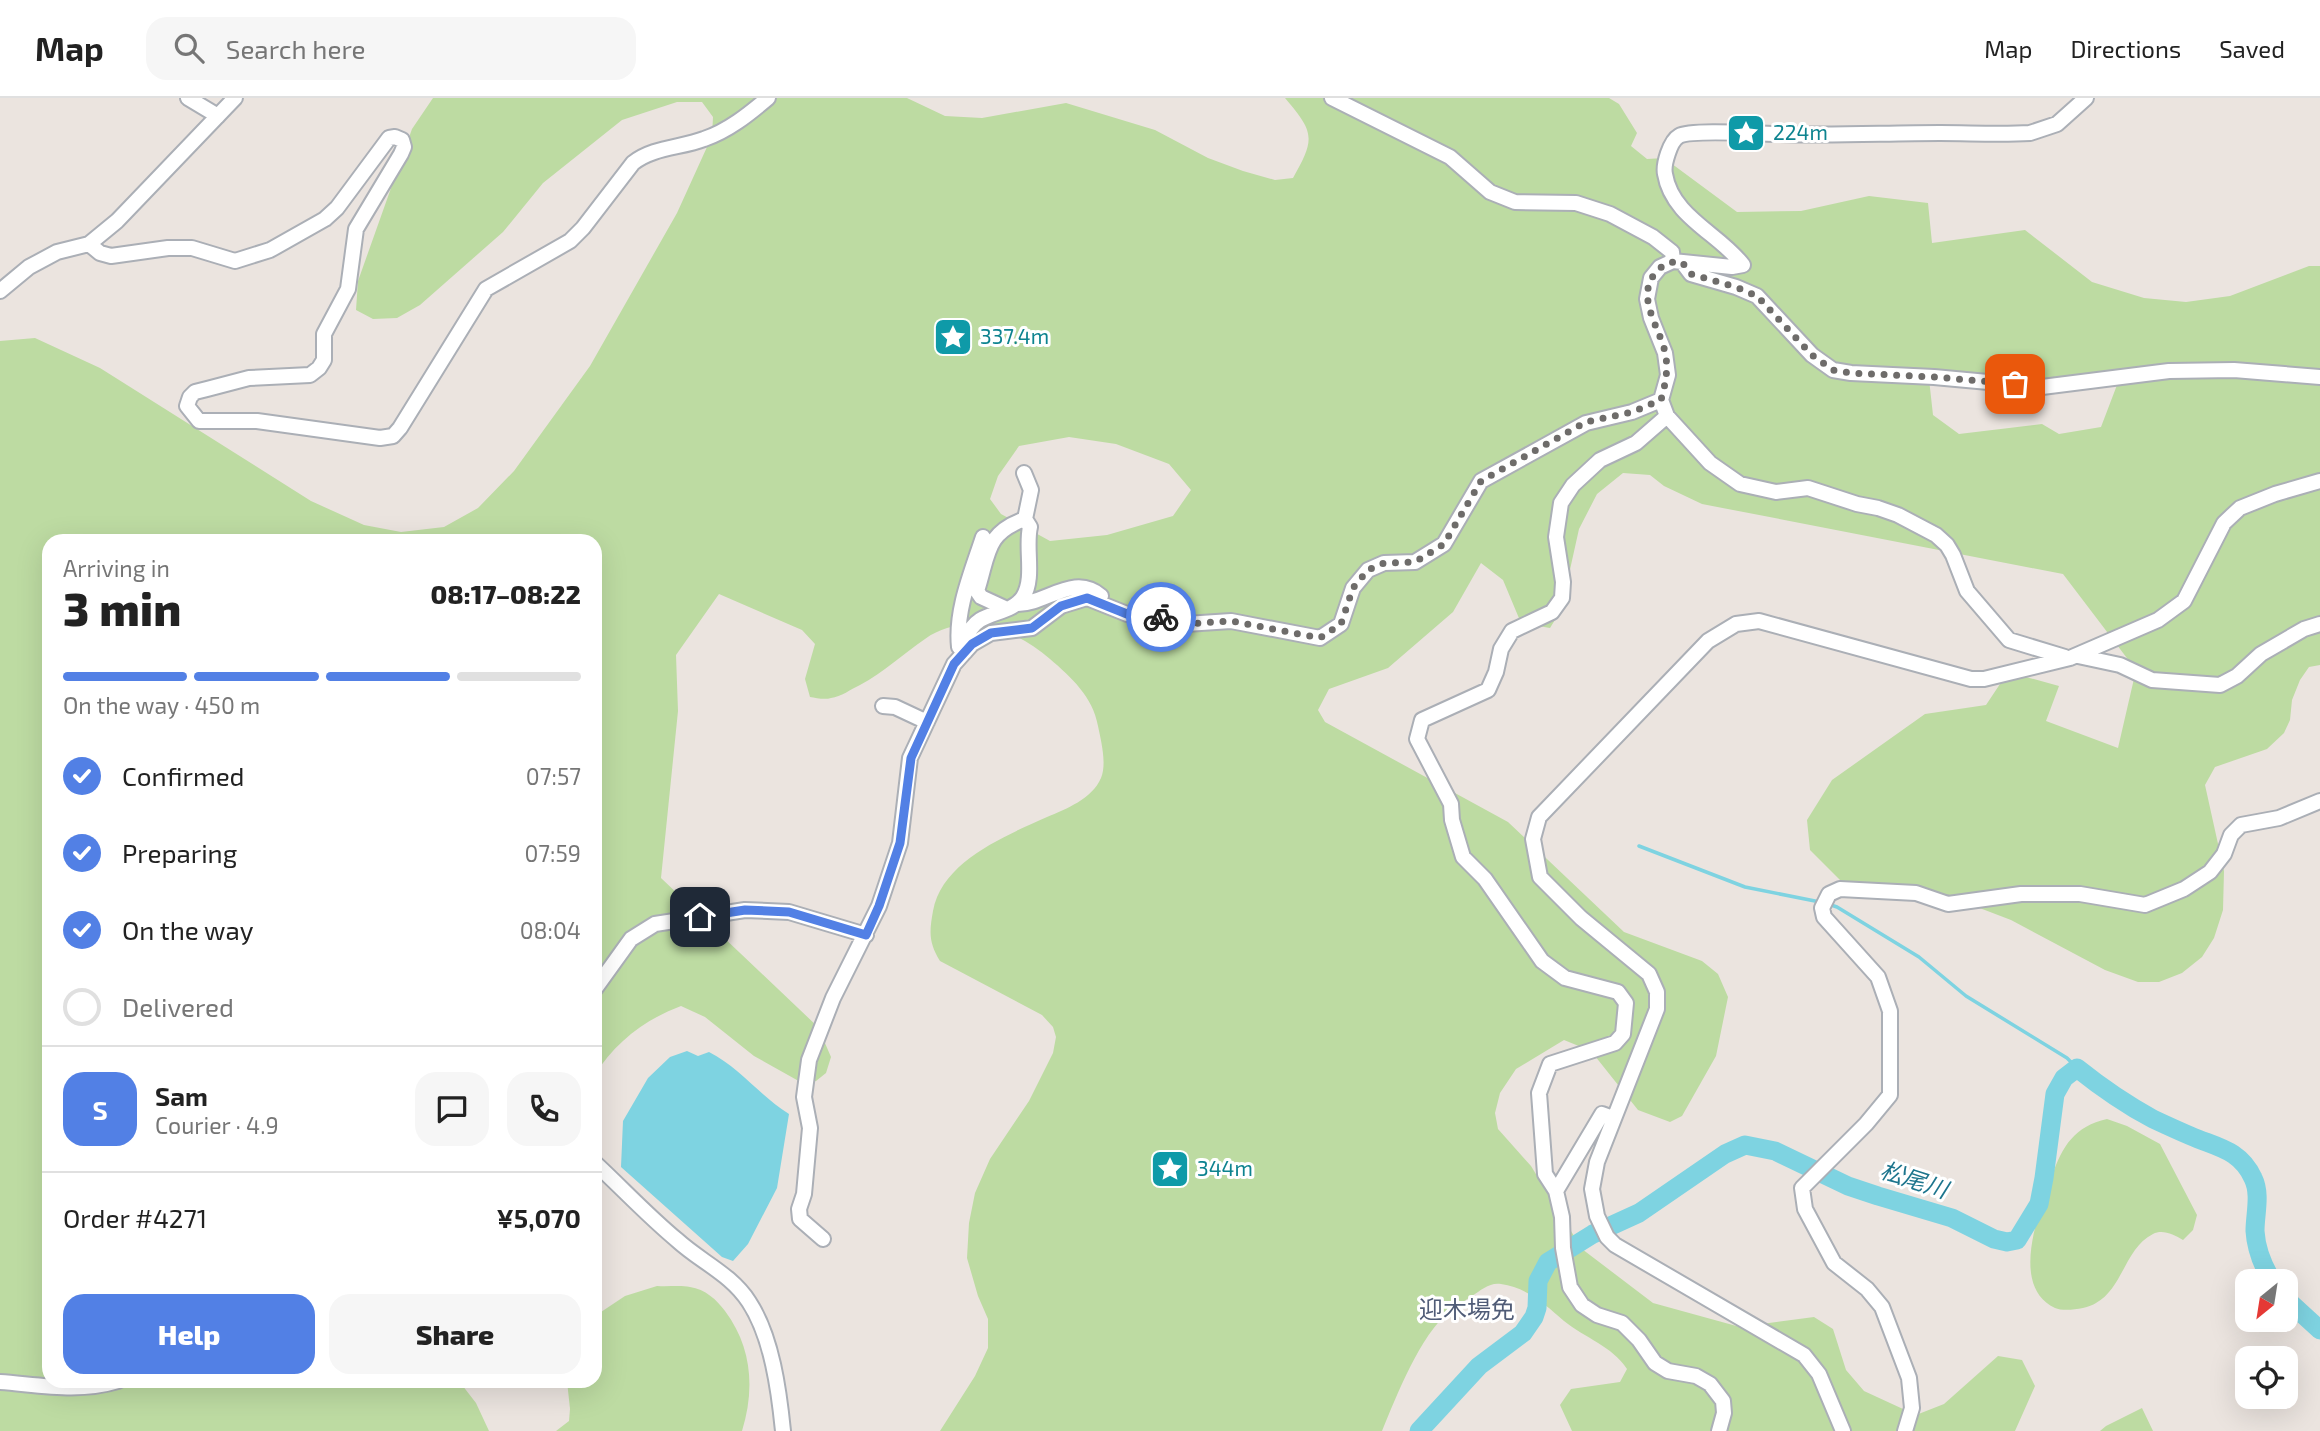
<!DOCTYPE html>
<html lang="en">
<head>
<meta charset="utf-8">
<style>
	body { margin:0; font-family:"Exo 2","Noto Sans JP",sans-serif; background:#f6f6f6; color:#222; height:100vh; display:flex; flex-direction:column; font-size:26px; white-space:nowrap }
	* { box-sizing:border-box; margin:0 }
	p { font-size:23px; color:#767676 }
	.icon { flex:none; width:38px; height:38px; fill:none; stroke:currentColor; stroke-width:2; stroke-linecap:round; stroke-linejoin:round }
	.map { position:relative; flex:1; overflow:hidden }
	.side { position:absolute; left:42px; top:436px; width:560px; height:854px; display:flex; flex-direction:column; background:#fff; border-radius:21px; box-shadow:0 7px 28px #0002 }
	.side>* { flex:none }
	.needle { width:46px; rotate:210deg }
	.tools { position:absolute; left:2235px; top:1171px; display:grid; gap:14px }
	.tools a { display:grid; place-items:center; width:63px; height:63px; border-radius:14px; background:#fff; box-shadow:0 7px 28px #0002; font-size:35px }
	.pin { position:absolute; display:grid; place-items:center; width:60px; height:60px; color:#fff; margin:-30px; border-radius:14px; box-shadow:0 4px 10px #0006 }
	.courier { position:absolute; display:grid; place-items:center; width:70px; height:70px; margin:-35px; border:5px solid #5280e5; border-radius:50%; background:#fff; color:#222; box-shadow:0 2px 9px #0007 }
	.headline em { font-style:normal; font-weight:800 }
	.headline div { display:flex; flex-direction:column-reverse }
	.headline { display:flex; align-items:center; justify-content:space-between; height:119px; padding:0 21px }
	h1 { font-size:46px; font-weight:800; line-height:52px }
	.bar { display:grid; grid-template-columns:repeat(4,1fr); gap:10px 7px; align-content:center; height:84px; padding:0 21px }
	.bar i { height:9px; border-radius:5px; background:#e0e0e0 }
	.bar .selected { background:#5280e5 }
	.bar p { grid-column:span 4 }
	.line { display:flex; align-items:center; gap:18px; padding:0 21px; border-top:2px solid #e0e0e0 }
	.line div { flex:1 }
	.round { display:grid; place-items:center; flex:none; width:74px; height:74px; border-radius:21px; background:#f6f6f6 }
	ol { padding:0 21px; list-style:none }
	li { display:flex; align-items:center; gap:21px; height:77px }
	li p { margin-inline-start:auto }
	li .icon { padding:7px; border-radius:50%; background:#5280e5; color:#fff; stroke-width:4 }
	li:last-child { color:#767676 }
	li i { width:38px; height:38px; border:4px solid #e0e0e0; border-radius:50% }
	.action { display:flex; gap:14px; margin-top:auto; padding:14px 21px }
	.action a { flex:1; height:80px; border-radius:21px; background:#5280e5; color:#fff; font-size:28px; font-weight:800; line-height:80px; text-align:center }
	.action a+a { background:#f6f6f6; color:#222 }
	header { display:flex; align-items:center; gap:42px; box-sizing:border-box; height:98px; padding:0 35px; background:#fff; border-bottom:2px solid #e0e0e0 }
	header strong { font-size:33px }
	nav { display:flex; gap:38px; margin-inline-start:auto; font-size:24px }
	.search { width:490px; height:63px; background:#f6f6f6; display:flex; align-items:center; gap:18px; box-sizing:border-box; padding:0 24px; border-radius:21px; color:#767676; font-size:26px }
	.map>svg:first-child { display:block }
	.green { fill:#bddba2; fill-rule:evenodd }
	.water { fill:#7ed3e1 }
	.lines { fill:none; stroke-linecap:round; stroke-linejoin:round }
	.stream { stroke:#7ed3e1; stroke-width:3.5 }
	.river { stroke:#7ed3e1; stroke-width:19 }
	.minor-casing { stroke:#abafb6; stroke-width:18 }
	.minor { stroke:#fff; stroke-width:14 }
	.done { stroke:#6e6c6a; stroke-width:7; stroke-dasharray:0 12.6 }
	.route { stroke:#5280e5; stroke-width:9 }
	.labels { text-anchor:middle; stroke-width:6; stroke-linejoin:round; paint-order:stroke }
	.culture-label { font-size:21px; fill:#0d838f; stroke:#fff; text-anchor:start }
	.water-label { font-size:23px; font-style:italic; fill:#1d758d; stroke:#fff }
	.quarter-label { font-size:24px; fill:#505c77; stroke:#fff }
</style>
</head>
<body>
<header>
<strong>Map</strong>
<div class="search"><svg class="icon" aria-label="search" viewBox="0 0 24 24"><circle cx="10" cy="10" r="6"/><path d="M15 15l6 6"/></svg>Search here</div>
<nav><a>Map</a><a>Directions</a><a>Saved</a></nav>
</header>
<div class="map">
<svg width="2320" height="1333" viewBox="0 0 2320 1333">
	<rect width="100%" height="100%" fill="#ebe4df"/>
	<!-- green -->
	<path class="green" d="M433 0H907L945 18 982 20 1066 5 1155 32 1208 60 1243 73 1275 82 1293 80C1315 41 1315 35 1285 0H1609L1619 6 1637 35 1631 48 1647 61 1664 60 1737 114 1801 113 1869 98 1928 105 1932 145 2025 132 2092 184 2144 200 2186 204 2230 198 2309 168H2320V567L2309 569 2300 582 2292 602 2290 622 2284 635 2267 651 2215 669 2205 687 2224 773 2223 812 2214 840 2202 859 2182 875 2159 884H2138L2105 872 2011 822 1977 809 1917 797 1863 793 1842 784 1810 752 1807 722 1832 682 1925 616 1986 607 2008 574 2059 588 2046 623 2118 650 2136 572 2063 476 1702 406 1664 388 1650 377 1623 375 1597 396 1579 431 1561 512 1550 530 1521 525 1503 482 1481 465 1453 514 1388 570 1329 591 1318 612 1325 624 1508 724 1624 834 1702 863 1718 876 1728 899 1716 958 1682 1018 1670 1024 1638 1012 1591 953 1564 942 1516 971 1500 995 1495 1015 1498 1031 1531 1068 1582 1151 1653 1205 1740 1229 1814 1219 1833 1231 1846 1272 1864 1293 1916 1317 1944 1306 1998 1258 2022 1262 2035 1288 2015 1333H1572L1560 1307 1571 1291 1620 1284 1627 1271C1612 1248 1585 1240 1564 1223 1546 1207 1526 1189 1501 1186 1490 1184 1481 1192 1472 1198 1465 1203 1457 1207 1450 1213 1420 1237 1397 1297 1382 1333H940L975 1278 988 1250V1221L978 1198 967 1160 969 1125 975 1095 990 1061 1029 1003 1053 955 1056 939 1053 929 1042 917 940 863C929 845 929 835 933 813 942 763 1005 738 1047 719 1066 711 1092 701 1101 680 1107 665 1101 643 1098 628 1093 599 1071 579 1050 561 1015 531 966 512 925 541 903 556 884 574 860 587 851 591 841 599 831 600 825 602 816 600 810 599L805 581 815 546 802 532 719 496 676 557 678 613 661 780 818 929 831 959 826 975 816 983 804 986 754 958 705 919 681 908C646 921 615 944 595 977V443H49V1283H459L476 1305 489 1333H0V243L35 240 100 270 311 403 364 427 401 434 444 429 478 410 514 373 590 268 677 115 712 38 713 19 702 4H677L622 22 543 85 503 134 420 207 397 220 373 221 356 212 358 183 412 31ZM1929 281 2117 287 2101 329 2059 336 2042 326 1959 336 1933 317ZM1069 339 1116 346 1169 366 1191 392 1173 418 1107 437 1050 443 1001 416 990 401 998 378 1019 348Z
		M2107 1021 2127 1028 2160 1046 2197 1117 2193 1132 2183 1142C2174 1137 2163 1131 2153 1136 2125 1150 2123 1190 2096 1205 2087 1211 2064 1214 2055 1210 2009 1188 2039 1114 2052 1078 2062 1048 2075 1028 2107 1021Z
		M657 1188C668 1189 680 1187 690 1189 705 1191 717 1202 725 1213 752 1249 755 1291 742 1333H556L569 1323 570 1311 567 1283H595V1218L625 1198Z
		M2142 1310 2153 1333H2100L2106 1328Z"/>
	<!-- water -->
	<path class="water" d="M687 953 698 958 709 954C739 969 760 998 789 1016L777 1090 748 1146 733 1163 722 1159 621 1069 623 1023 648 980 670 959Z"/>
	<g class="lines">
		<!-- stream -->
		<path class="stream" d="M1639 748 1745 789 1820 804
			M1828 806 1837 809 1919 859 1966 898 2067 960 2077 970"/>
		<!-- river -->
		<path class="river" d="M2286 1201 2320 1232
			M1419 1333 1479 1268 1523 1235 1534 1219 1537 1210 1538 1183 1548 1164 1593 1136 1639 1115 1725 1056 1745 1047 1775 1053 1848 1088 1878 1098 1952 1120 1994 1141 2007 1144 2017 1142 2039 1106 2044 1080 2055 996 2064 980 2077 970C2102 990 2125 1006 2153 1021 2168 1028 2183 1035 2198 1041 2221 1050 2241 1054 2253 1080 2261 1096 2255 1116 2255 1133 2256 1150 2263 1168 2272 1183"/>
		<!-- minor casing -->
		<g class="minor-casing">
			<path id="minor" d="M188 0 218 18
				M1332 0 1450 59 1490 94 1515 104 1576 105 1610 116 1653 139 1672 154 1673 163
				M89 146 100 155 111 158 168 150H192L235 163 270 152 325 121 337 110 389 40 395 39 402 42 404 49 401 56 356 131 348 191 324 236V262L319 270 310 277 249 280 207 291 195 294 190 299 187 308 199 323H257L380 340 393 338 400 330 486 191 570 143 583 130 633 65C653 49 681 50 704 41 728 33 749 16 768 0
				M1682 164 1691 176 1736 189 1757 198 1812 257 1833 272 1851 275 1934 279 2042 289 2169 273 2234 272 2320 279
				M0 193 29 169 57 154 89 146 117 123 235 0
				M1667 318 1636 345 1600 362 1573 387 1561 405 1556 439 1563 484 1562 500 1552 514 1512 533 1501 551 1496 574 1488 592 1422 622 1417 641 1451 706 1452 722 1463 759 1485 781 1542 863 1565 880 1618 894 1626 905 1623 936 1615 945 1550 966 1539 995 1545 1076 1556 1093 1562 1119 1563 1150 1570 1189 1582 1207 1597 1217 1622 1225 1639 1242 1655 1265 1668 1273 1696 1278 1710 1286 1723 1303 1724 1315 1719 1333
				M1017 506C1045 507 1074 474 1101 498
				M1007 511 981 499 977 493C989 456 985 435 1025 421
				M959 549C955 512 972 473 983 439
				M965 554 963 544C967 536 972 527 980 522 993 514 1014 513 1023 499 1035 480 1025 450 1030 429L1025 421 1031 392 1024 375
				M2078 558 2120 567 2152 582 2220 587 2237 578 2261 556 2304 531 2320 526
				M2065 559 2009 542 1967 493 1953 457 1947 447 1936 437 1898 417 1878 410 1857 406 1808 390 1776 394 1740 386 1710 365 1667 318 1661 302 1668 277 1665 255 1651 220 1647 201 1651 180 1660 169 1673 163 1732 169 1743 167C1720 136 1672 119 1665 76 1663 67 1670 43 1679 38 1691 31 1762 36 1780 36 1833 38 1886 35 1940 35 1970 35 2000 37 2030 35L2057 26 2086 0
				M883 608 895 609 927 624
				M595 891 631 841 655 826 745 812 789 814 866 837
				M595 1065C622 1090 648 1118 677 1142 701 1164 731 1176 749 1204 772 1239 779 1293 783 1333
				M1556 1093 1602 1016 1613 1020
				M823 1141 800 1121 799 1111 804 1096 810 1030 804 999 809 962 833 900 879 808 900 745 910 660 954 566 972 546 991 535 1032 530 1061 508 1087 500 1127 516 1156 518 1186 526 1231 523 1320 540 1341 526 1353 490 1368 472 1384 465 1415 464 1444 446 1481 383 1586 325 1632 314 1661 302
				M0 1284C40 1287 79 1295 118 1283
				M1843 1333 1819 1276 1804 1257 1615 1147 1607 1139 1597 1118 1592 1091 1597 1064 1657 911V894L1649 876 1581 820 1540 779 1533 741 1539 719 1708 543 1736 526 1759 523 1971 581H1984L2070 560 2158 522 2184 503 2224 425 2240 410 2275 396 2320 383
				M1905 1333 1912 1310 1909 1280 1882 1209 1867 1191 1834 1165 1805 1111 1802 1090 1866 1026 1890 997V913L1878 879 1824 819 1822 810 1829 796 1840 791 1916 795 1948 806 2021 796H2080L2145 807 2184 791 2210 774 2224 756 2231 737 2241 727 2279 720 2320 703"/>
		</g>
		<!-- minor -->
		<use href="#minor" class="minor"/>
	</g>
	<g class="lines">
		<!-- done -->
		<path class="done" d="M1161 519 1186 526 1231 523 1320 540 1341 526 1353 490 1368 472 1384 465 1415 464 1444 446 1481 383 1586 324 1632 314 1661 302C1665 287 1668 275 1666 259 1662 231 1632 198 1658 172 1665 165 1673 163 1682 164L1691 176 1736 189 1757 198 1812 257 1833 272 1851 275 1934 279 2015 286"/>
		<!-- route -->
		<path class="route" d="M700 819 745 812 789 814 866 837 879 808 900 745 911 660 954 566 972 546 991 535 1032 530 1061 508 1087 500 1127 516 1161 519"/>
	</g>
	<!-- icons -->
	<defs>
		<g id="sight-square" transform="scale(2.0125)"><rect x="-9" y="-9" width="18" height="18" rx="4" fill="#0f9aa8" stroke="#fff"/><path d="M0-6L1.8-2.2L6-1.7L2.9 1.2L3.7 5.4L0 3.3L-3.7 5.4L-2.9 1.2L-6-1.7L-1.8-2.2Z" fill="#fff"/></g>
	</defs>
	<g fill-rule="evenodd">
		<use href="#sight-square" x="1746" y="35"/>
		<use href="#sight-square" x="953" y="239"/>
		<use href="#sight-square" x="1170" y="1071"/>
	</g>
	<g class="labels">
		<!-- culture labels -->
		<g class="culture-label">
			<text x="1773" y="42">224m</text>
			<text x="980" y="246">337.4m</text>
			<text x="1197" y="1078">344m</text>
		</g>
		<!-- water labels -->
		<g class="water-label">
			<text transform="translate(1914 1082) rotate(18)" y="8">松尾川</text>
		</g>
		<!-- quarter labels -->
		<g class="quarter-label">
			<text x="1467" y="1220">迎木場免</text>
		</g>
	</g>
</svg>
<div class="tools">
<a><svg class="needle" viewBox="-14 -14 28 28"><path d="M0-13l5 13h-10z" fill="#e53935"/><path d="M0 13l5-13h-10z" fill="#767676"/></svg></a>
<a><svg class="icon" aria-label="locate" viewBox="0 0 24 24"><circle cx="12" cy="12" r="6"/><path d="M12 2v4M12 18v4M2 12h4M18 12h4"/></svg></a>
</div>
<div class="pin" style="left:2015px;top:286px;background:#ea580c"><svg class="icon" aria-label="bag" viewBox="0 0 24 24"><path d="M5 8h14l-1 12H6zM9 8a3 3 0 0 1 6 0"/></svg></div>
<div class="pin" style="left:700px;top:819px;background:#1f2937"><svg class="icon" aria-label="home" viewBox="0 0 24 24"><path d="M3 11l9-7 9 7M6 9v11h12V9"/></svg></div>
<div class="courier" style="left:1161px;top:519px"><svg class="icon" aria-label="bike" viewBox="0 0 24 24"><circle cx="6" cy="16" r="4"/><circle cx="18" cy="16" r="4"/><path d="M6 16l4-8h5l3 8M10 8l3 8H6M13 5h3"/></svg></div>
<section class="side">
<div class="headline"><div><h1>3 min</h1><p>Arriving in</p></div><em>08:17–08:22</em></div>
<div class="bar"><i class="selected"></i><i class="selected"></i><i class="selected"></i><i></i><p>On the way · 450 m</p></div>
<ol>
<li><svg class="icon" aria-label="check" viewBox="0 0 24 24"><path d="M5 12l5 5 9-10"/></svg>Confirmed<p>07:57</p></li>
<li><svg class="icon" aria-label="check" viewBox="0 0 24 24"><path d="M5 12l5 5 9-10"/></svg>Preparing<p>07:59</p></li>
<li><svg class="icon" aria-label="check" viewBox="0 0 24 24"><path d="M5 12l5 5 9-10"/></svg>On the way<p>08:04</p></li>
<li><i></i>Delivered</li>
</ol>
<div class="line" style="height:126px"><b class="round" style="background:#5280e5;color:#fff">S</b><div><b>Sam</b><p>Courier · 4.9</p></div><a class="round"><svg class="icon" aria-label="chat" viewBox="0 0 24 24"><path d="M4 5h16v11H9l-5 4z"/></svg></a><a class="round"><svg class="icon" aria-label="phone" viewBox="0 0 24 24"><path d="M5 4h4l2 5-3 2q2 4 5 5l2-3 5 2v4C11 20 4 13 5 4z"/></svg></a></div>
<div class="line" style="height:91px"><div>Order #4271</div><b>¥5,070</b></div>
<div class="action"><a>Help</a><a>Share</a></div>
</section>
</div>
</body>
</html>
